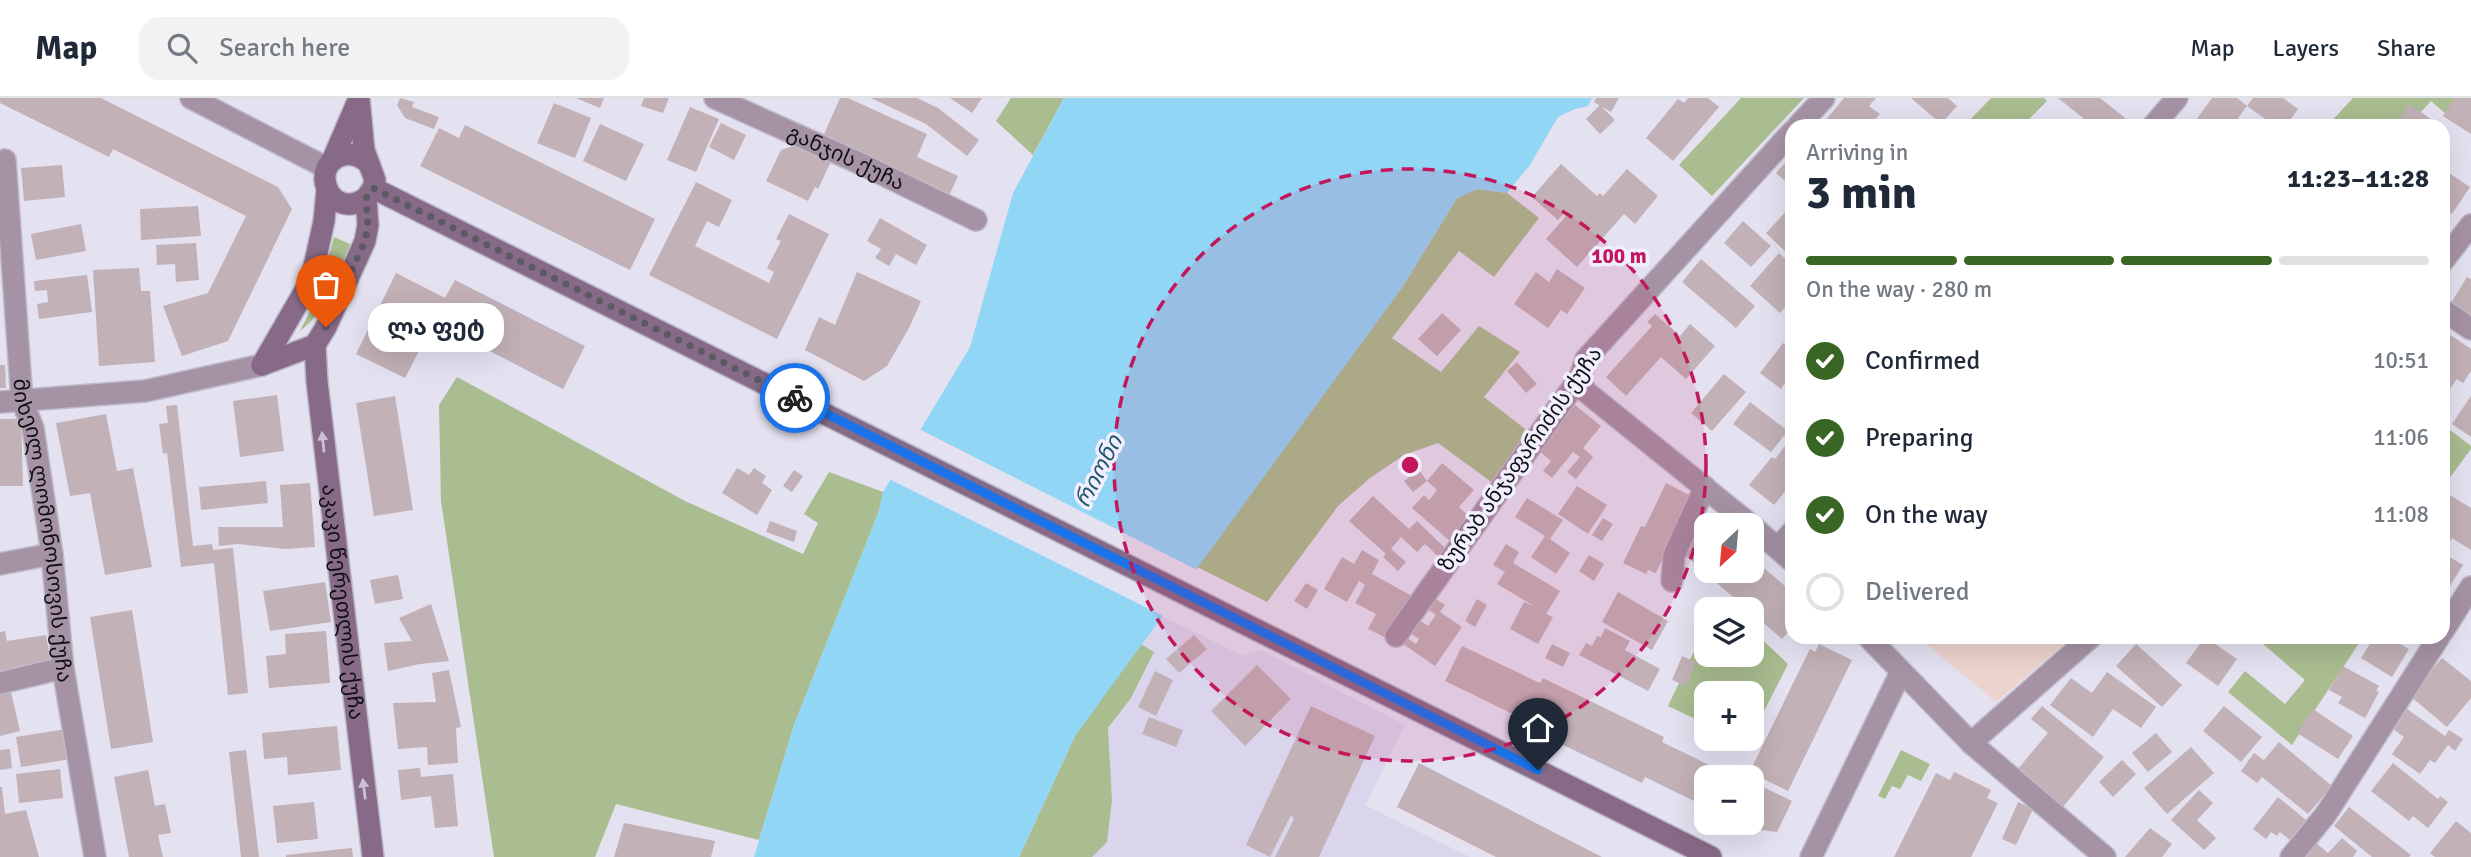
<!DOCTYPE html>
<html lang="en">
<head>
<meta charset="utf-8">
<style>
	body { margin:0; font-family:Signika,"Noto Sans Georgian",sans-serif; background:#f2f2f3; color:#1f2937; height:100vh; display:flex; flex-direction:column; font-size:26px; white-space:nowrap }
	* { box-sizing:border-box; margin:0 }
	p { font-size:23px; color:#747a83 }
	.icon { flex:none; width:38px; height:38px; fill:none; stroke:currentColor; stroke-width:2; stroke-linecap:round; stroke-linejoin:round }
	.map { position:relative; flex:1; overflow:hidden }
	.side { position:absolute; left:1785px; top:21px; width:665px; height:525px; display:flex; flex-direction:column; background:#fff; border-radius:21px; box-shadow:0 7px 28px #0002 }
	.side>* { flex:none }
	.needle { width:46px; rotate:206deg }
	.controls { position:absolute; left:1694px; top:415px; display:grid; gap:14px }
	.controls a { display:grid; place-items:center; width:70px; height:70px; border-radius:14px; background:#fff; box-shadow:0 7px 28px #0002; font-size:35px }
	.pin { position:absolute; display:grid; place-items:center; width:60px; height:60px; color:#fff; margin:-72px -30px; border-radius:50% 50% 50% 0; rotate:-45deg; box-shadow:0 0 7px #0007 }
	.pin .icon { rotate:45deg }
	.courier { position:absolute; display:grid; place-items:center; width:70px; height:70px; margin:-35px; border:5px solid #1a73e8; border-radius:50%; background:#fff; color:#222; box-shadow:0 2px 9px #0007 }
	.bubble { position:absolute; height:49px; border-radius:21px; background:#fff; box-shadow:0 7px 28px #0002; font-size:23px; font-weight:700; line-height:49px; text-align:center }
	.head em { font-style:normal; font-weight:700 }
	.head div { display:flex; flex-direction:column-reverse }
	.head { display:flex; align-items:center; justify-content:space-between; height:119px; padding:0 21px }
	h1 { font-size:46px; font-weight:700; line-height:52px }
	.bar { display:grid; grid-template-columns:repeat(4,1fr); gap:10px 7px; align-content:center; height:84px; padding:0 21px }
	.bar i { height:9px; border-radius:5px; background:#e0e1e3 }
	.bar .on { background:#396625 }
	.bar p { grid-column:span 4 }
	ol { padding:0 21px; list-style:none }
	li { display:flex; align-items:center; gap:21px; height:77px }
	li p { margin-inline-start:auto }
	li .icon { padding:7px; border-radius:50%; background:#396625; color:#fff; stroke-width:4 }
	li:last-child { color:#747a83 }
	li i { width:38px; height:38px; border:4px solid #e0e1e3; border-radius:50% }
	header { display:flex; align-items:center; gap:42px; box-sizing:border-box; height:98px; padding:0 35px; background:#fff; border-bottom:2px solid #e0e1e3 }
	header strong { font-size:33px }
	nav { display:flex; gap:38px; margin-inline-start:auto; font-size:24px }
	.search { width:490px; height:63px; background:#f2f2f3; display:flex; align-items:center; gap:18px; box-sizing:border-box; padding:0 24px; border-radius:21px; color:#747a83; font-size:26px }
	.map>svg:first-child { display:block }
	.built { fill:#dad5ec }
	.education { fill:#edd3ce }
	.green { fill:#a9bd90 }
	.water { fill:#92d6f6 }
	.pier { fill:#e4e1f1 }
	.building { fill:#c2b1b6 }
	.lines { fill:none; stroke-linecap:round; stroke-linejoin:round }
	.street-casing { stroke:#bebbc9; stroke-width:24 }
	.secondary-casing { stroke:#bebbc9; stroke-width:24 }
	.street { stroke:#a692a5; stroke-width:21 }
	.secondary { stroke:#876a87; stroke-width:21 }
	.oneway { fill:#ccc0d4 }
	.done { stroke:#5b5962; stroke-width:7; stroke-dasharray:0 12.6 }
	.route { stroke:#1a73e8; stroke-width:9 }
	.ring { fill:none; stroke:#c2185b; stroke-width:3.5; stroke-dasharray:12 9 }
	.labels { text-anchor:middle; stroke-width:7; stroke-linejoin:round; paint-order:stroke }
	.street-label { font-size:21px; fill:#111015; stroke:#f1eefe }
	.water-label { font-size:23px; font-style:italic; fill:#22576d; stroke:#f1eefe }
	.centre { fill:#c2185b; stroke:#f1eefe; stroke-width:3.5 }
	.ring-label { font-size:21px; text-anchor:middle; font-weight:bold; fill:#c2185b; stroke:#f1eefe; stroke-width:7; stroke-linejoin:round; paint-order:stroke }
</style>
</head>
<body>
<header>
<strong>Map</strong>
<div class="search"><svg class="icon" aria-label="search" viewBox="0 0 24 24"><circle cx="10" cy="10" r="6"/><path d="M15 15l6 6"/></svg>Search here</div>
<nav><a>Map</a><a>Layers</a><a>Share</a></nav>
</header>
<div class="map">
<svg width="2471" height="759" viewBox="0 0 2471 759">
	<rect width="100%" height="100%" fill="#e4e1f1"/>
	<!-- built -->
	<path class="built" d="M1161 518 1241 557 1261 552 1405 627 1365 707 1470 759H1092L1107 744 1112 702 1108 630 1131 600 1154 554 1141 546Z"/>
	<!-- education -->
	<path class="education" d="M1918 539H2072L1996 604Z"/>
	<!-- green -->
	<path class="green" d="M1011 0H1064L1033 57 996 23Z
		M1741 0H1804L1712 98 1679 67Z
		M1991 0H2044L2047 3 2022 28H1964Z
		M2353 0H2461L2446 16 2431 3 2408 28H2327Z
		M1477 91 1507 95 1539 120 1494 179 1459 153 1392 240 1441 274 1479 228 1520 254 1484 299 1538 341 1501 391 1438 345 1404 357 1370 380 1338 408 1267 504 1197 469 1403 188 1457 100Z
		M334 139 350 146C338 176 327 213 300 233L319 195Z
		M457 279 685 403 803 456 818 425 804 416 829 374 883 394 879 413 794 627 759 742 616 706 595 759H494L441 403 439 307Z
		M2450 332 2471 348V351L2443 389V341Z
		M1706 528V556H1752V532L1788 566 1752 637V595H1706V626L1668 608Z
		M2255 539H2363L2292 647 2228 594 2245 573 2285 606 2305 582Z
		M1141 546 1154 554 1131 600 1108 630 1112 702 1107 744 1092 759H1019L1075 638Z
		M1901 652 1930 666 1921 683 1908 677 1900 691 1892 688 1885 701 1878 698Z"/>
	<!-- water -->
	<path class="water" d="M1064 0H1592L1588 8 1575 11 1558 19 1530 67 1507 95 1477 91 1457 100 1403 188 1075 638 1019 759H754L794 627 879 413 883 394 970 249 1013 95Z"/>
	<!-- pier -->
	<path class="pier" d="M917 330 1199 473 1165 519 887 380Z"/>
	<!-- building -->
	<path class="building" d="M0 0H101L278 89 292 111 228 243 182 258 163 208 208 195 246 118 113 51 109 59 0 5Z
		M400 0 414 4 412 9 439 19 434 31 405 20 397 7Z
		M576 0H604L600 10Z
		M644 0H669L663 15 641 8Z
		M840 0H848L927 36 917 59 958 78 948 100 821 43Z
		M871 0H917L938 10 979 42 967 58 926 26Z
		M950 0H982L972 15Z
		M1596 0H1619L1611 14 1594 4Z
		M1688 0H1708L1719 9 1673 63 1646 40 1678 1 1684 5Z
		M1844 0H1876L1869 8 1880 16 1869 28H1831L1825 23Z
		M1911 0H1948L1957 8 1941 26Z
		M2058 0H2100L2125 20 2119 28H2093Z
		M2212 0H2237L2247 8 2238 20 2249 28H2198L2194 25Z
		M2253 0H2283L2298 11 2286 28H2275L2247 8Z
		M2455 0H2471V36L2443 18Z
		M554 5 591 20 575 60 537 45Z
		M2409 6 2441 28H2394Z
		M1600 7 1615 22 1600 36 1586 21Z
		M690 9 719 21 696 74 667 62Z
		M721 25 746 37 734 62 709 49Z
		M600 26 644 46 626 83 583 63Z
		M465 27 655 121 630 172 420 68 439 30 459 40Z
		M800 46 832 61 818 91 815 89 808 103 766 83 781 52Z
		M1792 57V89L1776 75Z
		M1561 66 1597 98 1600 95 1603 98 1627 71 1658 98 1635 126 1624 116 1577 169 1546 141 1566 118 1563 116 1558 122 1532 99Z
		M62 67 65 99 24 103 21 70Z
		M2443 71 2470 89 2452 116 2443 110Z
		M696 84 732 102 719 129 707 123 695 148 769 185 774 174 767 170 781 143 776 141 789 116 829 136 777 241 649 177Z
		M1792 107V160L1766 135Z
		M198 108 201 138 141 142 140 111Z
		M880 120 927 147 916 167 896 156 889 168 875 160 881 151 867 143Z
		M1743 123 1771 148 1751 169 1724 145Z
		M81 126 86 153 36 162 31 136Z
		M196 145 199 182 176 184 175 166 157 167 156 147Z
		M1779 155 1792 167V202L1780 215 1750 188Z
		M1701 161 1755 208 1736 230 1682 184Z
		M139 170 141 193H150L155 264 99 268 93 172Z
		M1557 171 1585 190 1567 216 1561 212 1548 230 1514 206 1536 174 1549 184Z
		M857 174 921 203 909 230 887 268 864 283 805 252 819 219 835 227Z
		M396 175 445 200 455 182 585 248 563 291 434 224 405 280 356 256Z
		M87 177 92 214 39 221 37 206 48 204 47 192 35 193 34 183Z
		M2467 179 2471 181V224L2448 210Z
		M1442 215 1461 232 1437 258 1418 241Z
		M1655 216 1680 238 1690 226 1715 248 1686 281 1661 259 1626 298 1606 279 1652 228 1647 224Z
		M2446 234 2471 251V273L2463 285 2457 281 2445 298 2443 297V239Z
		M1783 245 1792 252V286L1787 282 1781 291 1760 275Z
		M1517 264 1537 286 1526 295 1507 273Z
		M0 267H5L6 290H0Z
		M1724 276 1746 294 1712 333 1691 315Z
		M277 297 284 353 240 359 233 303Z
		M395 298 413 412 374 418 356 305Z
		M2471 298V339L2452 326Z
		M1750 304 1788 333 1771 354 1733 326Z
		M177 307 193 448 212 446 213 452 233 450 248 595 228 597 214 465 181 469 167 355 163 356 159 326 168 325 166 308Z
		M1575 307 1601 328 1583 350 1593 359 1576 381 1567 374 1580 359 1573 354 1552 380 1543 373 1551 363 1539 353Z
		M106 316 117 373 133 370 152 469 105 477 90 395 70 398 56 325Z
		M0 321H21L23 388H0Z
		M1792 339V385L1774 407 1749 387 1772 359 1775 361Z
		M1442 365 1474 392 1459 409 1471 420 1451 444 1412 410 1424 397 1429 402 1437 392 1427 383Z
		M737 370 749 377 754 370 766 378 762 385 772 392 757 417 722 395Z
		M794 372 803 378 792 394 783 388Z
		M1419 372 1427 383 1413 394 1404 383Z
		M266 383 268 405 201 412 199 389Z
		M310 385 315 449 285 451 238 446 219 448 218 429H283L280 387Z
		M1666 385 1693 399 1656 475 1648 472 1646 476 1623 465 1641 428 1645 429Z
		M1577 388 1607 407 1588 436 1558 416Z
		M2443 393 2471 410V452L2452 440 2443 453Z
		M1373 398 1409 431 1417 423 1447 452 1440 460 1425 446 1417 454 1401 439 1391 451 1406 464 1398 473 1383 459 1386 456 1349 423Z
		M1527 400 1563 422 1550 441 1570 455 1556 476 1531 459 1545 438 1515 419Z
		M1603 420 1613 426 1602 443 1592 437Z
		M1707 421 1714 427H1706V472H1752V460L1792 494V530L1782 541 1752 515V511H1747L1680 453Z
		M770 423 797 433 794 444 766 434Z
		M1506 446 1519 454 1513 465 1560 493 1546 516 1553 519 1538 546 1510 531 1524 504 1534 508 1497 486 1505 474 1493 467Z
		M1362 452 1379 462 1372 476 1412 498 1388 541 1368 531 1376 516 1355 505 1365 487 1359 483 1347 504 1324 491 1342 459 1354 466Z
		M2443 455 2463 467 2445 496 2443 495Z
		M1589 457 1604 466 1594 483 1579 473Z
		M398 477 403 501 375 506 370 482Z
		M325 484 331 524 270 533 263 493Z
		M1306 485 1318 492 1307 511 1294 503Z
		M1618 494 1668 523 1652 552 1602 524Z
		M1431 498 1445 507 1440 514 1462 529 1435 568 1403 546 1407 540 1416 546 1419 541 1407 533 1416 520 1428 528 1436 517 1423 508Z
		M1477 501 1487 507 1475 529 1465 523Z
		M431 506 449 563 420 566 388 573 384 545 412 543 399 520Z
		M132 512 153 644 111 651 90 519Z
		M1605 530 1630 543 1625 552 1660 571 1648 593 1579 557 1586 545 1592 548 1597 538 1601 539Z
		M5 533 7 543 46 537 51 565 0 573V534Z
		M326 533 330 585 269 590 266 558 286 556 285 536Z
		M1194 537 1207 551 1179 575 1166 561Z
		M2205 539 2237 561 2218 588 2186 565Z
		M2374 539H2388L2409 551 2392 579 2361 560Z
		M1552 546 1570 555 1563 569 1545 560Z
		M1819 546 1852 562 1788 693 1755 677 1758 670 1753 667 1810 551 1815 554Z
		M2136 546 2182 587 2162 609 2116 568Z
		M1462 548 1540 585 1543 580 1664 639 1662 644 1734 679H1706V709L1645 679 1642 685 1520 626 1523 621 1445 583Z
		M1682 558 1696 564 1686 588 1672 582Z
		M2442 560 2471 583V600L2447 629 2410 598Z
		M1257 567 1291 601 1245 648 1211 613Z
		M2343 568 2379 588 2376 593 2379 594 2365 620 2338 605 2342 599 2329 592Z
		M449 572 461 629 456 630 458 665 428 667 427 649 398 651 393 605 436 604 432 575Z
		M1155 573 1173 582 1156 618 1138 609Z
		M2107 574 2156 609 2141 630 2113 611 2093 639 2050 607 2071 580 2092 595Z
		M10 590 20 633 0 638V593Z
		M2400 606 2445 638 2449 632 2463 641 2455 653 2448 647 2435 665 2430 662 2420 676 2392 656 2404 639 2386 626Z
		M1311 608 1375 638 1319 759H1275L1294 721 1291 717 1270 759 1246 747Z
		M2042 608 2104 659 2063 709 2017 672 2048 635 2031 621Z
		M2224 608 2262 639 2241 664 2203 633Z
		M2313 611 2353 638 2338 661 2297 635Z
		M1149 619 1183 632 1176 649 1142 636Z
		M337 628 341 672 288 677 287 659 264 661 262 635Z
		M66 631 71 661 21 669 16 639Z
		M2156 635 2172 654 2148 674 2132 655Z
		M2279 644 2332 688 2308 716 2262 679 2257 685 2241 673 2254 655 2264 662Z
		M2191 649 2214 675 2167 716 2144 690Z
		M10 651 12 670 0 672V652Z
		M246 652 259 759H241L229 654Z
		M2122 662 2136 676 2113 699 2099 684Z
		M1419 665 1602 759H1496L1397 709Z
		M2393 665 2438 701 2440 698 2448 704 2428 730 2413 718 2409 723 2371 693Z
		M420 670 421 679 453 676 458 728 435 730 431 698 401 702 398 672Z
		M60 671 63 700 19 705 16 676Z
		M148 672 155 708 165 706 171 735 158 737 163 759H129L114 679Z
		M1954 674 1991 692 1987 700 1998 705 1971 759H1894L1936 675 1950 682Z
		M0 689H2L5 716 26 712 39 759H0Z
		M1763 689 1792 703 1777 734 1761 732 1747 724H1752V714Z
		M2199 692 2213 705 2197 722 2216 740 2204 752 2171 722Z
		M2278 699 2306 722 2290 742 2280 734 2277 738 2271 734 2266 741 2253 731Z
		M314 704 318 741 277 745 273 708Z
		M2018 704 2033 711 2016 747 2002 741Z
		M2349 709 2411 757 2409 759H2372L2334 728Z
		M2456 723 2471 735V759H2435L2430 755Z
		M624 725 715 743 711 759H614Z
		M2150 730 2172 746 2162 759H2125Z
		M2342 740 2357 753 2353 759H2302L2315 744 2328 755Z
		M352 750 353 759H286V757Z"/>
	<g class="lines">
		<!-- street casing -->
		<g class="street-casing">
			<g id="street">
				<path d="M191 0 327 70"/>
				<path id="s1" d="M715 0 859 65 976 122"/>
				<path d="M1798 28 1824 0"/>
				<path d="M2153 28 2177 0"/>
				<path id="s2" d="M5 62 22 303 33 330 52 456 63 570 95 759"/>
				<path d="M2443 163 2471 127"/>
				<path d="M2443 212 2471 231"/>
				<path d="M1580 279 1585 293 1751 427"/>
				<path d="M0 304 145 293 262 267"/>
				<path d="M1752 428 1792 463"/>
				<path d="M1778 450 1792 434"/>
				<path d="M0 466 52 456"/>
				<path d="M1672 483 1674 457 1705 389"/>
				<path d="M2443 533 2471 489"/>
				<path d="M1396 538 1580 279 1586 261 1792 34"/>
				<path d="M1868 539 1971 645 2105 759"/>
				<path d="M0 585 63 570"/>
				<path d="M1971 645 2091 539"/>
				<path d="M1811 759 1901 574"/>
				<path d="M2291 759 2326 716 2439 539"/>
			</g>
		</g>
		<!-- secondary casing -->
		<g class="secondary-casing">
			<g id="secondary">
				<path id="s3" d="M359 0 364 52 375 82 373 90 366 100 368 127 365 143 326 229 315 247 317 284 373 759"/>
				<path d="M332 63 357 5"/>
				<path d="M373 90 1711 759"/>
				<path d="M366 100C329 125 307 65 344 57 354 55 362 59 369 66"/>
				<path d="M262 267 311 182 324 123 327 91"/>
				<path d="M262 267 315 247"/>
			</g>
		</g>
		<!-- street -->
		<use href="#street" class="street"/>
		<!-- secondary -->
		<use href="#secondary" class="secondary"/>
	</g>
	<!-- one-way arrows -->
	<defs><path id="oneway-solid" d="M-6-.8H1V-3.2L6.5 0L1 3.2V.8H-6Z" transform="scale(1.75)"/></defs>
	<g class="oneway">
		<use href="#oneway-solid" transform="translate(323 344) rotate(-96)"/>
		<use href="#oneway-solid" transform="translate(364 691) rotate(-97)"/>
	</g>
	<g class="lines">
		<!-- done -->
		<path class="done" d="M326 229 365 143 368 127 366 100 373 90 795 300"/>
		<!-- route -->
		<path class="route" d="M795 300 1538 672"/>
	</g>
	<!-- distance rings -->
	<circle cx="1410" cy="367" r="296" fill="#c2185b" fill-opacity=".12"/>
	<circle class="ring" cx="1410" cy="367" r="296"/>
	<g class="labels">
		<!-- street labels -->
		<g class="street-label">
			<text dy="7" stroke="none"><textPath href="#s1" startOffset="144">განჯის ქუჩა</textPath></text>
			<text transform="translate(1520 361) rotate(-55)" y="7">ზურაბ ანჯაფარიძის ქუჩა</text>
			<text dy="7" stroke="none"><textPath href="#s2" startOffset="373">მიხეილ ლომონოსოვის ქუჩა</textPath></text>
			<text dy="7" stroke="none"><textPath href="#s3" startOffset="522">აკაკი წერეთლის ქუჩა</textPath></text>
		</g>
		<!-- water labels -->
		<g class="water-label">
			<text transform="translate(1098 373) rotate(-63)" y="8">რიონი</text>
		</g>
	</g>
	<circle cx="1410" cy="367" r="10" class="centre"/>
	<g class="ring-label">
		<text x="1619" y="165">100 m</text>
	</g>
</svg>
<div class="controls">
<a><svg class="needle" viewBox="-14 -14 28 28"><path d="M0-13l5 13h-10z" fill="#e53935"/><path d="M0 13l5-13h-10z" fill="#747a83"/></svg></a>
<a><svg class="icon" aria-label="layers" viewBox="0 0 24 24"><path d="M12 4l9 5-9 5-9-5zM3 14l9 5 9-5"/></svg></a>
<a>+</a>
<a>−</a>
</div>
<div class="pin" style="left:326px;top:229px;background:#ea580c"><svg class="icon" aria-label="bag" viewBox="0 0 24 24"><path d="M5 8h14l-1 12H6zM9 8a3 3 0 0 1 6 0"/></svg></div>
<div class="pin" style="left:1538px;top:672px;background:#1f2937"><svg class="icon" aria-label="home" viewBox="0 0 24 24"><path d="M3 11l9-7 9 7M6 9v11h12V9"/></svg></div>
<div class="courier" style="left:795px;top:300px"><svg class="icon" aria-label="bike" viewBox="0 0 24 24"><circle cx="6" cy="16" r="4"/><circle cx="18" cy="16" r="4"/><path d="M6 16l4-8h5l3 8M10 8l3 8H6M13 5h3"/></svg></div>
<div class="bubble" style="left:368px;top:205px;width:136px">ლა ფეტ</div>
<section class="side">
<div class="head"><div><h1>3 min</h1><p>Arriving in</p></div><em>11:23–11:28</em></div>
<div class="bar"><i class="on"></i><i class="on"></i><i class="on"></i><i></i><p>On the way · 280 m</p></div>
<ol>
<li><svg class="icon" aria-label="check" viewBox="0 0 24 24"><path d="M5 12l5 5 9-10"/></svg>Confirmed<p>10:51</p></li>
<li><svg class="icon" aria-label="check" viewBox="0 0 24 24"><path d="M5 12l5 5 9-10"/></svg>Preparing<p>11:06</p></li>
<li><svg class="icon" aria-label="check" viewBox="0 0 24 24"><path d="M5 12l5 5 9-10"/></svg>On the way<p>11:08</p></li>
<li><i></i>Delivered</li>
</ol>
</section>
</div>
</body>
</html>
